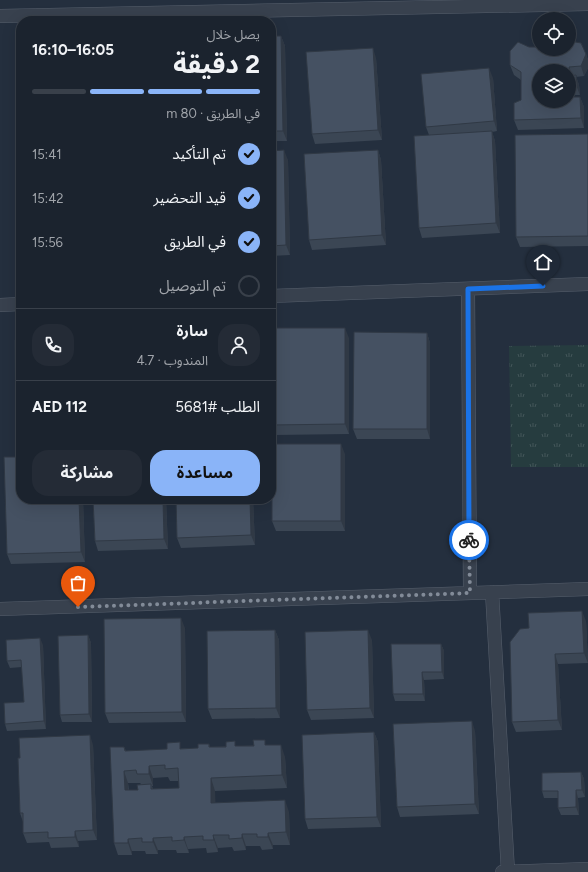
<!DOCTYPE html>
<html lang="ar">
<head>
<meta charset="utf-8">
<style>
	body { margin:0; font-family:Figtree,"Noto Sans Arabic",sans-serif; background:#242b36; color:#f1f3f6; direction:rtl; height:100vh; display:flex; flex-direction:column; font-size:15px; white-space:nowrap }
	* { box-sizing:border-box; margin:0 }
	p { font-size:13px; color:#a0a4aa }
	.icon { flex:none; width:22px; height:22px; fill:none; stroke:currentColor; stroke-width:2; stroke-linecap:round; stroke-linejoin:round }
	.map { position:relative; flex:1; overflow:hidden; direction:ltr }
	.drawer { position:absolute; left:16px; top:16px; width:260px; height:488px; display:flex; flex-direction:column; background:#1b232e; border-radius:16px; box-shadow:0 4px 16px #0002,0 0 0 1px #39404a; direction:rtl }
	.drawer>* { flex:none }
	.buttons { position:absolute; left:532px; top:12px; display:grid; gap:8px }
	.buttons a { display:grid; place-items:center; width:44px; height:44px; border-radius:50%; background:#1b232e; box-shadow:0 4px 16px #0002,0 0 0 1px #39404a; font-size:20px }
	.pin { position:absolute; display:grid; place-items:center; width:34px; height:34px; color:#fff; margin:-41px -17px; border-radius:50% 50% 50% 0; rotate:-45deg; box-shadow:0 0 4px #0007 }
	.pin .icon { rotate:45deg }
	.courier { position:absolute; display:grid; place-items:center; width:40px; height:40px; margin:-20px; border:3px solid #1a73e8; border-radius:50%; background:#fff; color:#222; box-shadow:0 1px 5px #0007 }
	.headline em { font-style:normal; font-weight:700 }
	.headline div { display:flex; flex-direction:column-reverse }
	.headline { display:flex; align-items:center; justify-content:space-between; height:68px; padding:0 16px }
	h1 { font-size:26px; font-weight:700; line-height:30px }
	.bar { display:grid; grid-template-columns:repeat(4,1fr); gap:6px 4px; align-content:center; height:48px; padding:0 16px }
	.bar i { height:5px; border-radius:3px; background:#39404a }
	.bar .current { background:#8ab4f8 }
	.bar p { grid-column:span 4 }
	.line { display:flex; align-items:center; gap:10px; padding:0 16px; border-top:1px solid #39404a }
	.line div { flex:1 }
	.round { display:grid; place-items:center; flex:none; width:42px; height:42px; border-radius:16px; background:#242b36 }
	ol { padding:0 16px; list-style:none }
	li { display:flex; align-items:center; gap:12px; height:44px }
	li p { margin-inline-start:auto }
	li .icon { padding:4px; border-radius:50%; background:#8ab4f8; color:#111; stroke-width:4 }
	li:last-child { color:#a0a4aa }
	li i { width:22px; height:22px; border:2px solid #39404a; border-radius:50% }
	.primary-button { display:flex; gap:8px; margin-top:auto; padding:8px 16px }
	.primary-button a { flex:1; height:46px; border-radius:16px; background:#8ab4f8; color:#111; font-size:16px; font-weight:700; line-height:46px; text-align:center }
	.primary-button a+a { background:#242b36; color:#f1f3f6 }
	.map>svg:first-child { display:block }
	.park { fill:url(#park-tufts) }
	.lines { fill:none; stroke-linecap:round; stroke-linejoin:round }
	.service-casing { stroke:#565f6c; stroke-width:14 }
	.service { stroke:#38414e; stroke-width:13 }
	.wall { fill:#3b4654; fill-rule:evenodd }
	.shaded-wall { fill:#303945 }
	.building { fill:#455162; stroke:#303945; fill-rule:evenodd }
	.done { stroke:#828b98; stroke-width:4; stroke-dasharray:0 7.2 }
	.route { stroke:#1a73e8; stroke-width:5 }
</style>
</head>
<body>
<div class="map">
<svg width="588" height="872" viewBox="0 0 588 872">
	<defs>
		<pattern id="park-tufts" width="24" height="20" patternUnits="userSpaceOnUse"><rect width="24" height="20" fill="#263c3f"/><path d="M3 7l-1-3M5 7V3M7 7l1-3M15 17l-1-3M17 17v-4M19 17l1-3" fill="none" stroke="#435659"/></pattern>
	</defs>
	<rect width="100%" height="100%" fill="#242f3e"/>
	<!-- park -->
	<path class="park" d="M588 345V467H511L509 346Z"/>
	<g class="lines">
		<!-- service casing -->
		<g class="service-casing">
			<path id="service" d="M0 16 588 4
				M468 289 470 593
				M271 296 588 284
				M0 305 21 304
				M492 592 508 872
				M0 609 588 589
				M502 872 588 869"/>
		</g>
		<!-- service -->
		<use href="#service" class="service"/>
	</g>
	<!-- wall -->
	<path class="wall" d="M271 36H281L285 46 287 141H271Z
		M529 47 586 54 588 60V68L584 76 576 77 579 85 580 95H570V97H580L584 107V128L518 130 514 120 521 100V80L514 75 510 65ZM539 71H569V101Z
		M376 58 382 140 315 144 312 134Z
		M493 78 497 131 492 132 495 141 500 233 422 238 419 228 429 135 426 127Z
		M588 134V246L520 247 516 237Z
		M378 150 381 160 386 245 312 250 309 240Z
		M271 151 288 160 290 255 271 256Z
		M427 333 430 343V439H357L353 429Z
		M349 338V434L275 435 271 425Z
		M21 340V443H20L16 433Z
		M345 454V531H276L272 521Z
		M21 499H83L85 562 11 564 7 554Z
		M93 499H166L168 549 98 551 95 541Z
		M253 499 255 545 181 548 177 538Z
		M586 621 588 663 558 664 562 730 516 732 512 722 529 628Z
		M185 628 186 722 109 723 105 713Z
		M275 630 279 640 280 718 212 719 208 709Z
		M88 635 91 643 92 722H62L60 715Z
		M372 640 374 718 311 720 307 710Z
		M441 644 444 651V679L424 680 425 701H395L393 694Z
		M43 645 46 729 7 731 5 724 24 702 22 667 10 668 7 661Z
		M475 731 479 814 400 817 397 807Z
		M374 732 378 742 381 827 308 829 305 819Z
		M209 744 210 747 267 745 285 757 287 788 215 791V803L289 812 290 845H273V849L262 850 260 846H246V850L234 851 232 847 218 848V852L207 853 206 848 188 849 189 853H177L176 850H158V854H146L145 851H132V855H118L114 843 124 747 126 751 198 748ZM168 777 170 781H179V788L153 789 152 786H153V778ZM128 783H140L141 784 138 790H129Z
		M93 745 97 840 78 841 79 847 51 848 49 842 27 843 23 833V822L20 813V758Z
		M581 772 584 779 585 797 578 798 579 815H561L558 808V798H544L542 791Z"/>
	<!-- shaded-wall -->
	<path class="shaded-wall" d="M281 36 285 46 287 141 283 131Z
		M373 48 376 58 382 140 378 130Z
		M586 54 588 60V68L584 76 581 66Z
		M569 67 573 77V86L570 76Z
		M489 68 493 78 497 131 494 121Z
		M576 75 579 85 580 95 576 85Z
		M580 97 584 107V128L581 118Z
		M492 131 495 141 500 233 496 223Z
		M284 150 288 160 290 255 286 245Z
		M378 150 381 160 386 245 382 235Z
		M345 328 349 338V434L345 424Z
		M427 333 430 343V439L427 429Z
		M341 444 345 454V531L341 521Z
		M79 499H83L85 562 81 552Z
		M163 499H166L168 549 164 539Z
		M250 499H253L255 545 251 535Z
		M582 611 586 621 588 663 584 653Z
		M181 618 185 628 186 722 182 712Z
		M275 630 279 640 280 718 276 708Z
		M368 630 372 640 374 718 370 708Z
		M88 635 91 643 92 722 89 714Z
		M40 638 43 645 46 729 44 721Z
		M441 644 444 651V679L442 672Z
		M555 654 558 664 562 730 558 720Z
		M422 672 424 680 425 701 423 694Z
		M472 721 475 731 479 814 475 804Z
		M374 732 378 742 381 827 377 817Z
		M90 735 93 745 97 840 93 830Z
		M281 745 285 757 287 788 282 775Z
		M149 766 153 778V786L149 774Z
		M124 771 128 783 129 803 125 790Z
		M581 772 584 779 585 797 582 790Z
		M211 778 215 791 216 815 211 803Z
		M576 790 578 798 579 815 576 807Z
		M285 800 289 812 290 845 286 832Z
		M75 831 78 841 79 847 75 837Z
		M268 833 273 845V849L268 837Z
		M242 834 246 846V850L242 838Z
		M213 835 218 848V852L214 840Z
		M184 837 188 849 189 853 184 840Z
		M153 838 158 850V854L153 842Z
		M128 839 132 851V855L128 843Z"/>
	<!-- building -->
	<path class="building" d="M271 36H281L283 131H271Z
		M570 41 581 43 586 54 581 66 569 67 570 76 576 75V85H569V71H539V101H569V97H580L581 118 514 120V103L521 100V72L510 65V51L518 42 529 47H539V49H569V42Z
		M373 48 378 130 312 134 306 52Z
		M489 68 494 121 426 127 421 74Z
		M492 131 496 223 419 228 414 136Z
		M588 134V236L516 237 515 135Z
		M284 150 286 245 271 246V151Z
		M378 150 382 235 309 240 304 154Z
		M271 328H345V424L271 425Z
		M354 332 427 333V429H353Z
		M15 340H21V433H16Z
		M272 444H341V521H272Z
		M4 457H21V499H79L81 552 7 554Z
		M93 499H163L164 539 95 541Z
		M176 499H250L251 535 177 538Z
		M582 611 584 653 555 654 558 720 512 722 510 642 520 629 529 628 528 613Z
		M181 618 182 712 105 713 104 619Z
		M275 630 276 708 208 709 207 631Z
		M368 630 370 708 307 710 305 632Z
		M88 635 89 714 60 715 58 636Z
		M40 638 44 721 5 724 4 703 24 702 21 660 7 661 6 640Z
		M391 644H441L442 672H422L423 694H393Z
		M472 721 475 804 397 807 393 724Z
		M374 732 377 817 305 819 302 735Z
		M90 735 93 830 75 831V837L48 838V832L23 833V813H20L18 758H20L19 738Z
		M253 740H265V745H281L282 775 211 778V803L285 800 286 832 268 833V837H257V834H242V838L229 839V835H213L214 840H203V836L184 837V840L172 841V837L153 838V842H142V838L128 839V843H114L110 747H124L125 751 167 749V743L180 742V749L198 748V744H209V747H226V742L235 741V746H254ZM165 765V769L178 768 179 788 151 789V784L137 785 138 790H125L124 771 136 770 137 774H149V766Z
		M581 772 582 790H576V807L558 808V791H542V773Z"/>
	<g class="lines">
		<!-- done -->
		<path class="done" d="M78 607 470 593 469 540"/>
		<!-- route -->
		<path class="route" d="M469 540 468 289 543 286"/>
	</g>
</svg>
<div class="buttons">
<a><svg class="icon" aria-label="locate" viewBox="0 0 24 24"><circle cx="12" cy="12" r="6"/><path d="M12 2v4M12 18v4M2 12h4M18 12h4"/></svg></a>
<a><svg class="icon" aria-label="layers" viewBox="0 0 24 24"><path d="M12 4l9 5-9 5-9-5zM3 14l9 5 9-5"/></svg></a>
</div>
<div class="pin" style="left:78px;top:607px;background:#ea580c"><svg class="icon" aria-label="bag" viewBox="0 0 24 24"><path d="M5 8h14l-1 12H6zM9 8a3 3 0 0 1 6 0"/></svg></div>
<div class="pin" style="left:543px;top:286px;background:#1f2937"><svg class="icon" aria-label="home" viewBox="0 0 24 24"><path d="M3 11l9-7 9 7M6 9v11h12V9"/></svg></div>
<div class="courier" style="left:469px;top:540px"><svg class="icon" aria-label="bike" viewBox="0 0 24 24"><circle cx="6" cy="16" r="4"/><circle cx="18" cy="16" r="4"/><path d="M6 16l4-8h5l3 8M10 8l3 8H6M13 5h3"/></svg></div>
<section class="drawer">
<div class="headline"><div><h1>2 دقيقة</h1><p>يصل خلال</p></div><em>16:05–16:10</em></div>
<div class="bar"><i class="current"></i><i class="current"></i><i class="current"></i><i></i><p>في الطريق · 80 m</p></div>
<ol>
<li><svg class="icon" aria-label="check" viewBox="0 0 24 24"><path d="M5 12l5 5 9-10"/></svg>تم التأكيد<p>15:41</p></li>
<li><svg class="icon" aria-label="check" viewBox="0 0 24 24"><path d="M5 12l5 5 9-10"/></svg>قيد التحضير<p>15:42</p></li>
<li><svg class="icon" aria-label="check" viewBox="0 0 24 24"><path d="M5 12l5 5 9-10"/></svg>في الطريق<p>15:56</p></li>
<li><i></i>تم التوصيل</li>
</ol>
<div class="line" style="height:72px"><a class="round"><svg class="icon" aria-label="person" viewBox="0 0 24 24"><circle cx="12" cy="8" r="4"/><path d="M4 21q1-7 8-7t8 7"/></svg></a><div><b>سارة</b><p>المندوب · 4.7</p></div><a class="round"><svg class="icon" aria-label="phone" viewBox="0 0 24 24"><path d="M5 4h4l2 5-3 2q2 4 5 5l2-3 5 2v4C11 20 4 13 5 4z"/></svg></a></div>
<div class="line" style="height:52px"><div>الطلب #5681</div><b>AED 112</b></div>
<div class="primary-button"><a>مساعدة</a><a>مشاركة</a></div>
</section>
</div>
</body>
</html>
